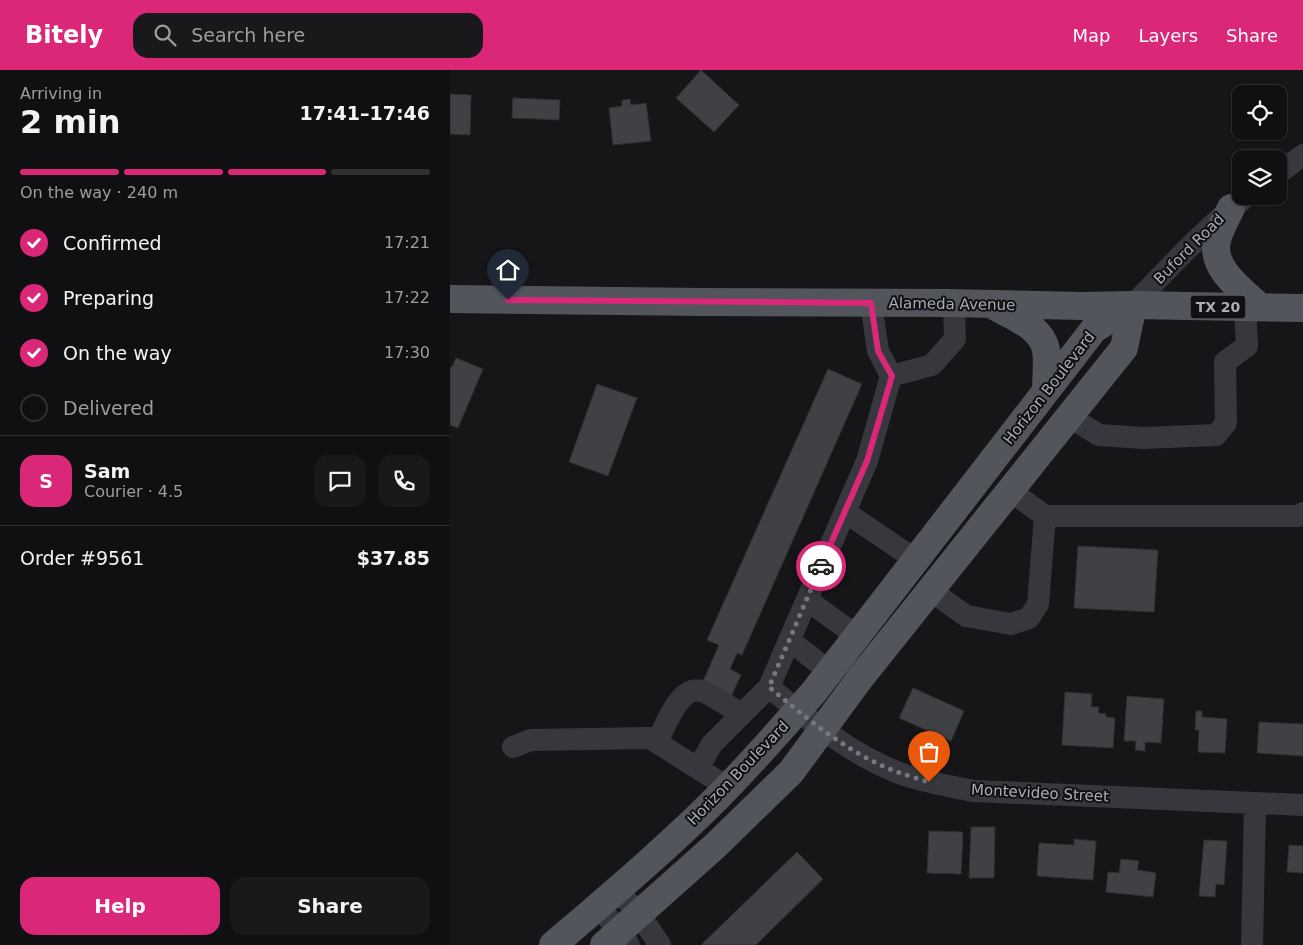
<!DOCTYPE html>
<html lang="en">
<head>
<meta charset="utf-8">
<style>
	body { margin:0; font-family:"DejaVu Sans",sans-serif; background:#19191b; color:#f1f3f6; height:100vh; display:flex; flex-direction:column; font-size:19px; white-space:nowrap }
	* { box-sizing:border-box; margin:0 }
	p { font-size:16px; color:#9c9d9f }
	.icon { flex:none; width:28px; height:28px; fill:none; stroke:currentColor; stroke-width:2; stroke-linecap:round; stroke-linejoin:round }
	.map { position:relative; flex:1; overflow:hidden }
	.sheet { display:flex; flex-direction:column; background:#101012; width:450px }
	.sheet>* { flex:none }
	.fabs { position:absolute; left:782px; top:15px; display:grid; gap:10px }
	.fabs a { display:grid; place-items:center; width:55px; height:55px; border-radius:10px; background:#101012; box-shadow:0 1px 4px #0004,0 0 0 1px #303032; font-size:25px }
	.pin { position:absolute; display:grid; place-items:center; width:42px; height:42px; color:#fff; margin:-51px -21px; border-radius:50% 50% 50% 0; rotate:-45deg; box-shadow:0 0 5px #0007 }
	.pin .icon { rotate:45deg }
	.courier { position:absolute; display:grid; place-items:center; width:50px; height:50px; margin:-25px; border:4px solid #db2777; border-radius:50%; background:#fff; color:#222; box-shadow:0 1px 6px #0007 }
	.headline em { font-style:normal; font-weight:800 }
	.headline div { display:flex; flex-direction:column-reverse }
	.headline { display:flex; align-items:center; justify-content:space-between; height:85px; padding:0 20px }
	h1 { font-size:32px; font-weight:800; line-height:38px }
	.bar { display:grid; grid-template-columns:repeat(4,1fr); gap:8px 5px; align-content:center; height:60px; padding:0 20px }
	.bar i { height:6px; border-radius:4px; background:#303032 }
	.bar .selected { background:#db2777 }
	.bar p { grid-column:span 4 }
	.line { display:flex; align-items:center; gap:12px; padding:0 20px; border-top:1px solid #303032 }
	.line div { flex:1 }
	.round { display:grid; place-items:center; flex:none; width:52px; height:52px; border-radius:15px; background:#19191b }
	ol { padding:0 20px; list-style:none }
	li { display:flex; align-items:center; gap:15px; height:55px }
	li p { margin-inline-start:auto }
	li .icon { padding:5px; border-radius:50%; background:#db2777; color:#fff; stroke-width:4 }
	li:last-child { color:#9c9d9f }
	li i { width:28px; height:28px; border:2px solid #303032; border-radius:50% }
	.button { display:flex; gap:10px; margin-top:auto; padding:10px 20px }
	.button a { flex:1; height:58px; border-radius:15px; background:#db2777; color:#fff; font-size:20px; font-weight:800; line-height:58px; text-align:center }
	.button a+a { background:#19191b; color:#f1f3f6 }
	header { display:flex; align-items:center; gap:30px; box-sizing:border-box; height:70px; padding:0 25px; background:#db2777; color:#fff }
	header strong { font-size:24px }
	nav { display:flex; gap:28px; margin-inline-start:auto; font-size:18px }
	.search { width:350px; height:45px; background:#19191b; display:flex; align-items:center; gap:12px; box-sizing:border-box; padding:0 18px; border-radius:15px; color:#9c9d9f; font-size:19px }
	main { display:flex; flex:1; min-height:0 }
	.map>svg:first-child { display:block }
	.building { fill:#404145; stroke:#303034 }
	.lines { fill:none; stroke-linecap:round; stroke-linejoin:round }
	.minor { stroke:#37383d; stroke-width:22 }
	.major { stroke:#53555c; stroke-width:28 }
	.done { stroke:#757880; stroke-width:5; stroke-dasharray:0 9 }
	.route { stroke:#db2777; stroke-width:6 }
	.labels { text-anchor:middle; stroke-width:4; stroke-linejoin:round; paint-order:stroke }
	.shield { fill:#111113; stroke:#7b7e86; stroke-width:1 }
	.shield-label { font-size:14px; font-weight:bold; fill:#a8adb8 }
	.street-label { font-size:15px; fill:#a8adb8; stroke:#111113 }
</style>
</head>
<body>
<header>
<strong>Bitely</strong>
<div class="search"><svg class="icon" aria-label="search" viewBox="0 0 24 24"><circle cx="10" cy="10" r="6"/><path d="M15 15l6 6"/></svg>Search here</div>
<nav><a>Map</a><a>Layers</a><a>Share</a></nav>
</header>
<main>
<section class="sheet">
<div class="headline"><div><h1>2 min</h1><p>Arriving in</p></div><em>17:41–17:46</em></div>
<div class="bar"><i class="selected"></i><i class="selected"></i><i class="selected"></i><i></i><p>On the way · 240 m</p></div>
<ol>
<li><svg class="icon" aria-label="check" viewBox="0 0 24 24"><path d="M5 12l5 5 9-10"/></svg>Confirmed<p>17:21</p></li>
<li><svg class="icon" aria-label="check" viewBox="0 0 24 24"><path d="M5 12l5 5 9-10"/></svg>Preparing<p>17:22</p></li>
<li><svg class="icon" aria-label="check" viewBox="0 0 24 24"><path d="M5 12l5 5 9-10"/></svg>On the way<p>17:30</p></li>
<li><i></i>Delivered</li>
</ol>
<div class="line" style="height:90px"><b class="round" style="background:#db2777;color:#fff">S</b><div><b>Sam</b><p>Courier · 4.5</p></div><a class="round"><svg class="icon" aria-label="chat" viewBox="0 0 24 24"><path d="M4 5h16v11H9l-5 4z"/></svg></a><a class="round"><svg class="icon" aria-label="phone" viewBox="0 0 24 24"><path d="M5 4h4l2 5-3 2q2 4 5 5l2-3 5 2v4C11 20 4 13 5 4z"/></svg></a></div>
<div class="line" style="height:65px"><div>Order #9561</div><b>$37.85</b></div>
<div class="button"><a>Help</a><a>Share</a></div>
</section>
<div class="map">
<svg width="853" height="875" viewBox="0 0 853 875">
	<rect width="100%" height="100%" fill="#161618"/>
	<!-- building -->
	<path class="building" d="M251 0 289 35 264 62 226 28Z
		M0 24 21 25 20 65 0 64Z
		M63 28 110 30 109 50 62 48Z
		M180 29 181 35 196 33 201 71 163 75 159 38 172 36V30Z
		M6 288 33 299 8 358 0 355V297H2Z
		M378 299 412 314 292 585 287 583 280 599 291 605 280 629 251 616 269 575 257 570Z
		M147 314 187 328 158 406 119 392Z
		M628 476 708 480 704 542 624 538Z
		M463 618 514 641 501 671 449 648Z
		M615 622 642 624 641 637H649L648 643 656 644V647L665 648 663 678 612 675Z
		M677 626 714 629 711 673 695 672V681L685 680 686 671H674Z
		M746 641H752V647L777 649 775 683 748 682 749 660H745Z
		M809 652 853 654V686L807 683Z
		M521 757H545L544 808H519Z
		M479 761 513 762 511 804 477 803Z
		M624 769 646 771 643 810 587 806 589 773 624 775Z
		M754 770 777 771 774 815 766 814 765 827 749 826Z
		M839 775 853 776V803L837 802Z
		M347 782 373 809 306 875H251Z
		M671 789 689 791 687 800 706 803 703 827 656 822 658 802 669 803Z"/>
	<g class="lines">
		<!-- minor -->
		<path class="minor" d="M829 103 853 85
			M683 235C720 197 755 158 797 126
			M441 306 482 295 505 269 504 233
			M618 346 649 365 693 368 766 365 776 353 775 292 797 276 795 237
			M395 442 466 490
			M595 446H848L853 443
			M480 520 516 546 561 554 579 548 588 534 595 446 559 420
			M357 530 407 566
			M339 570 380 602
			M319 617 417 391 441 306 428 281 421 233
			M292 644 319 617C359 650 400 684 449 703 473 712 499 716 524 721L853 735
			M207 672C215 657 229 615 251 621 260 623 282 639 292 644L262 674 248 698
			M63 677 81 670 200 668 277 717
			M167 820 189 844 210 875
			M149 836 179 875
			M802 875 805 733"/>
		<!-- major -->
		<path class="major" d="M781 138C776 149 769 160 767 171 760 198 793 221 810 237
			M0 229 253 232 499 233 632 236 683 235 853 238
			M544 236C562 246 592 257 596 280 598 292 596 307 596 320
			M103 875C159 827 216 779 268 727 301 694 332 658 363 623L644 259 683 235
			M154 875 265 776 341 702 411 607 674 278 683 235"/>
	</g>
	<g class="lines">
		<!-- done -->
		<path class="done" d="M371 496 319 617C359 650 400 685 450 703 459 706 470 709 479 712"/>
		<!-- route -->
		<path class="route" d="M58 230 421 233 428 281 442 306 417 391 371 496"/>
	</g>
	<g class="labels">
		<!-- shield labels -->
		<rect class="shield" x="740.5" y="225.5" width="55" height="23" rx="4"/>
		<g class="shield-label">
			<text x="768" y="242">TX 20</text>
		</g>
		<!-- street labels -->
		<g class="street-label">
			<text transform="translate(739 179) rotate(-45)" y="5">Buford Road</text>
			<text transform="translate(502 234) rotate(1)" y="5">Alameda Avenue</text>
			<text transform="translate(599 318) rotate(-52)" y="5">Horizon Boulevard</text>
			<text transform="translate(288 703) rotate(-46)" y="5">Horizon Boulevard</text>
			<text transform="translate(590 723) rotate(3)" y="5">Montevideo Street</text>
		</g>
	</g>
</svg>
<div class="fabs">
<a><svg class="icon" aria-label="locate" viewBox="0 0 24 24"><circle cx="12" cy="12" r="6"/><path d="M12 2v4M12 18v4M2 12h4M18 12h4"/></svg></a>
<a><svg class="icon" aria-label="layers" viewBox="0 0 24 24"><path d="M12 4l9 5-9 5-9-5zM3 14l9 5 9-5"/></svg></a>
</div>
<div class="pin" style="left:479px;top:712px;background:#ea580c"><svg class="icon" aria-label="bag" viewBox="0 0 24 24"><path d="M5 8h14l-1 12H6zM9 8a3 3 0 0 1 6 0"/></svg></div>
<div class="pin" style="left:58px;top:230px;background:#1f2937"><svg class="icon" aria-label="home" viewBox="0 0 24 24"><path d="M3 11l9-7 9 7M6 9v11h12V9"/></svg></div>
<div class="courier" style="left:371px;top:496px"><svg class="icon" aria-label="car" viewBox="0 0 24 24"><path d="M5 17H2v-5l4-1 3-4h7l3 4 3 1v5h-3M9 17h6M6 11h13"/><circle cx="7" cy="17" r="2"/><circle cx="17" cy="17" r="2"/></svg></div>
</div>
</main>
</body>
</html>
